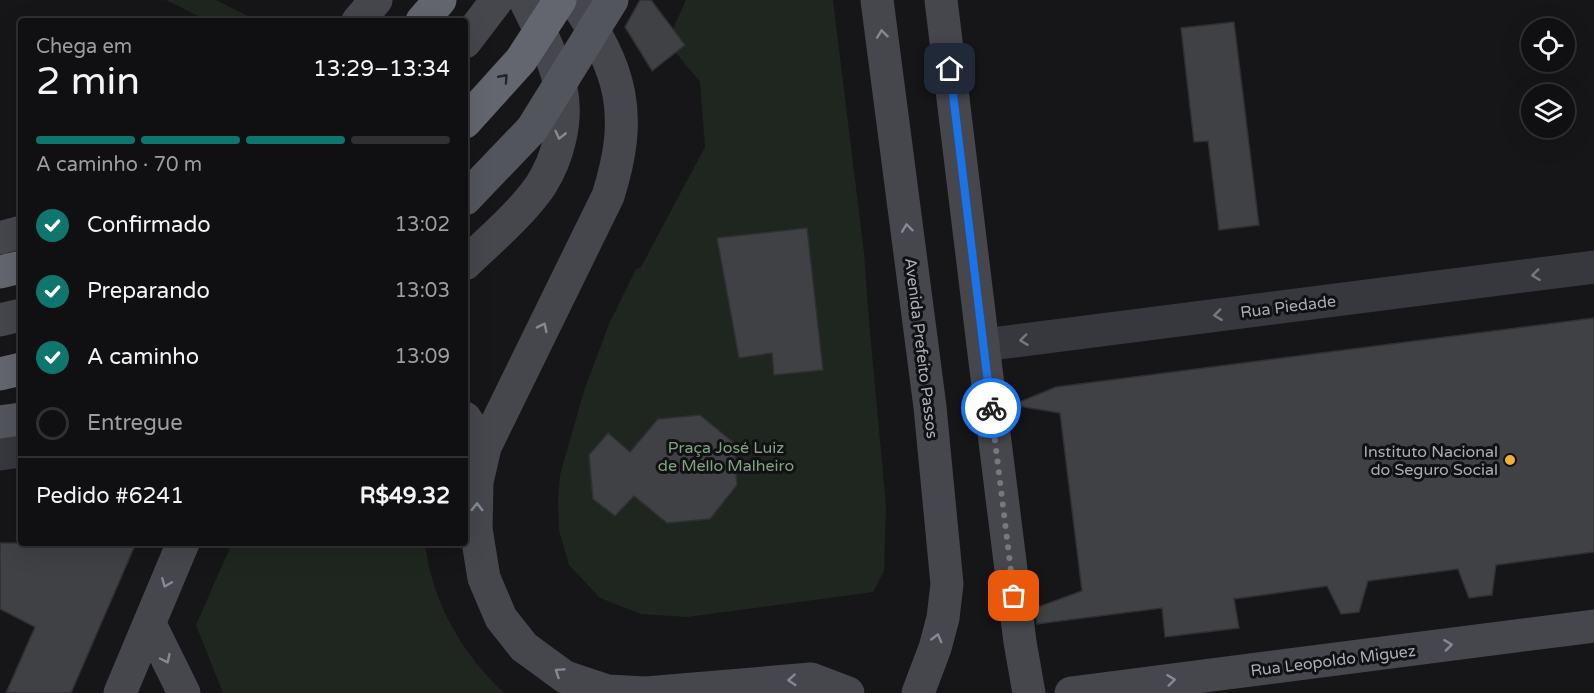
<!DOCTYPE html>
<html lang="pt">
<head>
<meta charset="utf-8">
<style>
	body { margin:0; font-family:"Varela Round",sans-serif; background:#1e1e20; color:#f1f3f6; height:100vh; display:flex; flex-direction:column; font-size:22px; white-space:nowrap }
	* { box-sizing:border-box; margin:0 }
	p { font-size:20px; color:#9c9d9f }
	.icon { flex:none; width:33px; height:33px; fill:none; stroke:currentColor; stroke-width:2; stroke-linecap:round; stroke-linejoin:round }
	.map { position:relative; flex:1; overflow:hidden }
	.drawer { position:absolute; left:18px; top:18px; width:450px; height:528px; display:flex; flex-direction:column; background:#101012; border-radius:6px; box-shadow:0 6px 24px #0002,0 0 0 2px #303032 }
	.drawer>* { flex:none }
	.buttons { position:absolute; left:1521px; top:18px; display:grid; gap:12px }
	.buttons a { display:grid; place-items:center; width:54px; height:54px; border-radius:50%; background:#101012; box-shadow:0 6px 24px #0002,0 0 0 2px #303032; font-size:30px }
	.pin { position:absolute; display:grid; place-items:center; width:51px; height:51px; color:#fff; margin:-26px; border-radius:12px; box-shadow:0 3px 9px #0006 }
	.courier { position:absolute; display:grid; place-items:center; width:60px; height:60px; margin:-30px; border:4px solid #1a73e8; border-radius:50%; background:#fff; color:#222; box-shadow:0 2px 8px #0007 }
	.headline em { font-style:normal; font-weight:600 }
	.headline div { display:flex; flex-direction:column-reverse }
	.headline { display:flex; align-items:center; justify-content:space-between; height:102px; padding:0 18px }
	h1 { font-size:39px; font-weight:600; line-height:45px }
	.bar { display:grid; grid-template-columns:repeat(4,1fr); gap:9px 6px; align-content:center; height:72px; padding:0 18px }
	.bar i { height:8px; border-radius:4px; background:#303032 }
	.bar .current { background:#0f766e }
	.bar p { grid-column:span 4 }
	.line { display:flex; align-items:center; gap:15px; padding:0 18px; border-top:2px solid #303032 }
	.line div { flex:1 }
	ol { padding:0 18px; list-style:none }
	li { display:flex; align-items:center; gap:18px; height:66px }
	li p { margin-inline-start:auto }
	li .icon { padding:6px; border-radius:50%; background:#0f766e; color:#fff; stroke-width:4 }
	li:last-child { color:#9c9d9f }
	li i { width:33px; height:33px; border:3px solid #303032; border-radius:50% }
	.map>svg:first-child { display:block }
	.green { fill:#1e261f }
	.building { fill:#404145; stroke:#303034; stroke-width:1.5 }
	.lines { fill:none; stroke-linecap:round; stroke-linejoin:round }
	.street { stroke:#37383d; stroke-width:33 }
	.secondary { stroke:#45474d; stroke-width:33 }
	.primary { stroke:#53555c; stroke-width:33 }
	.highway { stroke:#63666e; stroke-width:33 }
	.primary-bridge { stroke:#53555c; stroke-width:33 }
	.highway-bridge { stroke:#63666e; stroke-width:33 }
	.oneway { stroke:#858993 }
	.oneway2 { stroke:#26262a }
	.oneway3 { stroke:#757881 }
	.done { stroke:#757880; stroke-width:6; stroke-dasharray:0 10.8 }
	.route { stroke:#1a73e8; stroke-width:8 }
	.poi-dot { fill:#f2b134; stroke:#111113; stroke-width:2 }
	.labels { text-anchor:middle; stroke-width:6; stroke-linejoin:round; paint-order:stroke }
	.street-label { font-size:16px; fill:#a8adb8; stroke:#111113 }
	.park-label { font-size:16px; fill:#7fa381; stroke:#111113 }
	.poi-label { font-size:16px; fill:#a8adb8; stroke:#111113; text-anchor:end }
</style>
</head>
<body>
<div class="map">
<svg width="1594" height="693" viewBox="0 0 1594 693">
	<rect width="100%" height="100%" fill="#161618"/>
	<!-- green -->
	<path class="green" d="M166 0H216L258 21H208Z
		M686 0H833L864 253 869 321 886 505 884 571 873 592 687 617 641 614 600 598 569 565 559 530 558 499 560 475 584 391 609 324 636 269 641 267 705 147 700 82 667 42Z
		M232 543H425C432 602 461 652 504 693H223L196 625Z"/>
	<!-- building -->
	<path class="building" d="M640 0H651L685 45 652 71 625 27Z
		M1234 22 1259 225 1219 230 1208 141 1194 142 1181 28Z
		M807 228 823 370 774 375 772 353 739 358 717 238Z
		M1594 318V552L1496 565 1492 595 1469 598 1458 569 1368 581 1359 612 1341 614 1327 586 1234 599 1239 628 1165 637 1162 608 1037 624 1035 608 1082 591 1060 413 1012 405 1056 387Z
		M700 415 734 443 737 485 710 519 667 523 634 496 615 516 593 499 589 455 608 433 630 452 658 419Z
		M0 543H136L71 693H6L35 627 0 609Z"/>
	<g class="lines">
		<!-- street -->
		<path class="street" d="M983 345 1594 267
			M0 454 21 451"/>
		<!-- secondary -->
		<path class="secondary" d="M574 0C622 70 634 114 608 196L485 447 477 482 476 529 484 578 501 618 524 647 565 677 607 691 646 693 811 679 848 693
			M877 0 930 407 947 584 943 618 935 648 918 693
			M941 0 983 345 1020 642 1029 693
			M358 21 376 0
			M465 42 497 0
			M0 238 21 232
			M465 264C489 241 522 213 541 185 558 158 568 120 561 89 554 57 539 29 525 0
			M0 320 21 315
			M465 418 485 447
			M150 624 184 693
			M120 693 183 543
			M1071 693 1594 626"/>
		<!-- primary -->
		<path class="primary" d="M0 422 21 419"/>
		<!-- highway -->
		<path class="highway" d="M422 21 440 0
			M0 272 21 267
			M0 374 21 369"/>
		<!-- primary-bridge -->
		<path class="primary-bridge" d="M465 199 532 129 612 0"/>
		<!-- highway-bridge -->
		<path class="highway-bridge" d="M465 122 521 60 560 0"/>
	</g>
	<!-- one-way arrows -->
	<defs><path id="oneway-chevron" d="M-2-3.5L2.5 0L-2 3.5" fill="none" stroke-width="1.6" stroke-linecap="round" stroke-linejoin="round" transform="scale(1.5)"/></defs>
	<g class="oneway">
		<use href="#oneway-chevron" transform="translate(882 34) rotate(-97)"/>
		<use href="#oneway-chevron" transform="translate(560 135) rotate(103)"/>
		<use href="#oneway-chevron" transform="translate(907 228) rotate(-97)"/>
		<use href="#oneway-chevron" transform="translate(543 327) rotate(-64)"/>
		<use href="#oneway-chevron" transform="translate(477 507) rotate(-89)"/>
		<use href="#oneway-chevron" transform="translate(166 583) rotate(112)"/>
		<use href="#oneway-chevron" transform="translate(937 638) rotate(-75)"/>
		<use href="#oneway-chevron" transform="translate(1448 645) rotate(-7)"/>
		<use href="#oneway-chevron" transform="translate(166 659) rotate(65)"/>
		<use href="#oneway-chevron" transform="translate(559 672) rotate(-146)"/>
		<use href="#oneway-chevron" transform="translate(792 680) rotate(176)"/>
		<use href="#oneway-chevron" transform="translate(1171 680) rotate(-7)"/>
	</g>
	<use class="oneway2" href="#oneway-chevron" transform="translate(504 78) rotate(-48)"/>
	<g class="oneway3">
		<use href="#oneway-chevron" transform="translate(1536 275) rotate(173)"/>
		<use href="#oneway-chevron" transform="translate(1218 315) rotate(173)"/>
		<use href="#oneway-chevron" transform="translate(1024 340) rotate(173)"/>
	</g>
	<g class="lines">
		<!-- done -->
		<path class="done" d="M991 408 1014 596"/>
		<!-- route -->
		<path class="route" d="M950 69 991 408"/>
	</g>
	<!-- markers -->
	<circle class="poi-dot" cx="1510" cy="460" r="6"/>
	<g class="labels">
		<!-- street labels -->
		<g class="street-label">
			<text transform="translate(1288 306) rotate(-7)" y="6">Rua Piedade</text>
			<text transform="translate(922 348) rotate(83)" y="6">Avenida Prefeito Passos</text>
			<text transform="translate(1333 660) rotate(-7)" y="6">Rua Leopoldo Miguez</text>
		</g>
		<!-- park labels -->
		<g class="park-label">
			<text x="726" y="453">Praça José Luiz<tspan x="726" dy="18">de Mello Malheiro</tspan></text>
		</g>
		<!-- poi labels -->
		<g class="poi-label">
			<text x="1498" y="457">Instituto Nacional<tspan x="1498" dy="18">do Seguro Social</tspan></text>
		</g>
	</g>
</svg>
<div class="buttons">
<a><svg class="icon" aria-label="locate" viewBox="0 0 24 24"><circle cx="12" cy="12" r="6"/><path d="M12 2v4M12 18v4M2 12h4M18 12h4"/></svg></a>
<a><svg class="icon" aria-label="layers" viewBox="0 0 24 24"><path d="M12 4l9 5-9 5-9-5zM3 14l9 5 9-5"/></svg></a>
</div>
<div class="pin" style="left:1014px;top:596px;background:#ea580c"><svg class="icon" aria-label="bag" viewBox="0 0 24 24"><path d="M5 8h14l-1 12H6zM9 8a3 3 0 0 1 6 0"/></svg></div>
<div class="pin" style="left:950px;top:69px;background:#1f2937"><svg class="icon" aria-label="home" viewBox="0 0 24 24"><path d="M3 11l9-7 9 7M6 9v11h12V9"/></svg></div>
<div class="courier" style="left:991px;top:408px"><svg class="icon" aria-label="bike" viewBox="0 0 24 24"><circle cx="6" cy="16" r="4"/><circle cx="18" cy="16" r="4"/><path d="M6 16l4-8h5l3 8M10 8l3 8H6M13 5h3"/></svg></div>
<section class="drawer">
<div class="headline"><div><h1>2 min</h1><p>Chega em</p></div><em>13:29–13:34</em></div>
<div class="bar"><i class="current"></i><i class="current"></i><i class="current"></i><i></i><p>A caminho · 70 m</p></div>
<ol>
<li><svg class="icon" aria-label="check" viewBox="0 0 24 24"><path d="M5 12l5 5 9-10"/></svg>Confirmado<p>13:02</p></li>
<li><svg class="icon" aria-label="check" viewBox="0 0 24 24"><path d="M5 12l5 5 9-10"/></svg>Preparando<p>13:03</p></li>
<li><svg class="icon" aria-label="check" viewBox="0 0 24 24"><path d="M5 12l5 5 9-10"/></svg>A caminho<p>13:09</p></li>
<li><i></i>Entregue</li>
</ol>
<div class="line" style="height:78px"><div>Pedido #6241</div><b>R$49.32</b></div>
</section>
</div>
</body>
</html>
